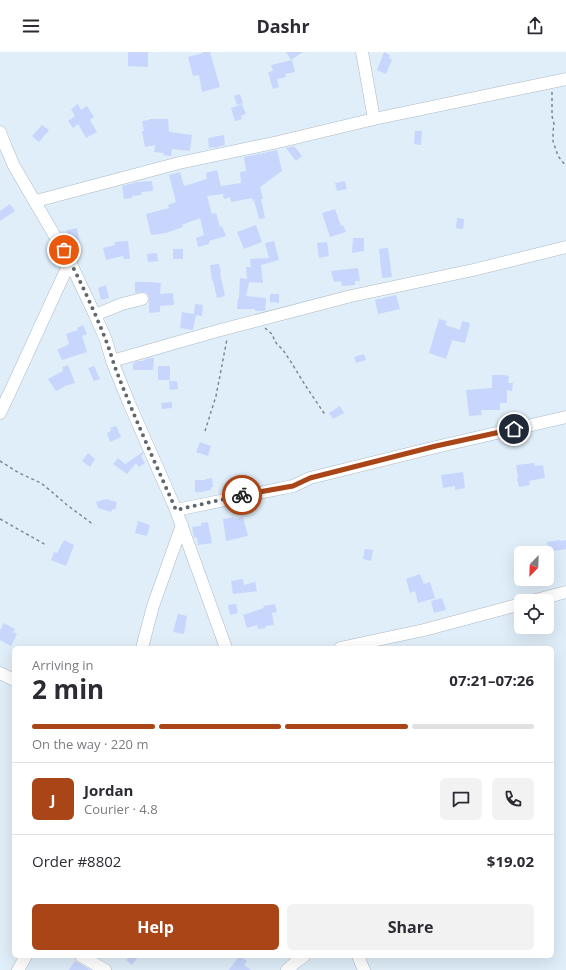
<!DOCTYPE html>
<html lang="en">
<head>
<meta charset="utf-8">
<style>
	body { margin:0; font-family:"Open Sans",sans-serif; background:#f2f2f3; color:#2b2b33; height:100vh; display:flex; flex-direction:column; font-size:15px; white-space:nowrap }
	* { box-sizing:border-box; margin:0 }
	p { font-size:13px; color:#7c7c81 }
	.icon { flex:none; width:22px; height:22px; fill:none; stroke:currentColor; stroke-width:2; stroke-linecap:round; stroke-linejoin:round }
	.map { position:relative; flex:1; overflow:hidden }
	.sheet { position:absolute; left:12px; top:594px; width:542px; height:312px; display:flex; flex-direction:column; background:#fff; border-radius:6px; box-shadow:0 4px 16px #0002 }
	.sheet>* { flex:none }
	.needle { width:26px; rotate:203deg }
	.fabs { position:absolute; left:514px; top:494px; display:grid; gap:8px }
	.fabs a { display:grid; place-items:center; width:40px; height:40px; border-radius:6px; background:#fff; box-shadow:0 4px 16px #0002; font-size:20px }
	.pin { position:absolute; display:grid; place-items:center; width:34px; height:34px; color:#fff; margin:-17px; border:2px solid #fff; border-radius:50%; box-shadow:0 1px 4px #0007 }
	.courier { position:absolute; display:grid; place-items:center; width:40px; height:40px; margin:-20px; border:3px solid #aa4517; border-radius:50%; background:#fff; color:#222; box-shadow:0 1px 5px #0007 }
	.head em { font-style:normal; font-weight:700 }
	.head div { display:flex; flex-direction:column-reverse }
	.head { display:flex; align-items:center; justify-content:space-between; height:68px; padding:0 20px }
	h1 { font-size:26px; font-weight:700; line-height:30px }
	.bar { display:grid; grid-template-columns:repeat(4,1fr); gap:6px 4px; align-content:center; height:48px; padding:0 20px }
	.bar i { height:5px; border-radius:3px; background:#e1e1e2 }
	.bar .active { background:#aa4517 }
	.bar p { grid-column:span 4 }
	.line { display:flex; align-items:center; gap:10px; padding:0 20px; border-top:1px solid #e1e1e2 }
	.line div { flex:1 }
	.round { display:grid; place-items:center; flex:none; width:42px; height:42px; border-radius:6px; background:#f2f2f3 }
	.action { display:flex; gap:8px; margin-top:auto; padding:8px 20px }
	.action a { flex:1; height:46px; border-radius:6px; background:#aa4517; color:#fff; font-size:16px; font-weight:700; line-height:46px; text-align:center }
	.action a+a { background:#f2f2f3; color:#2b2b33 }
	header { display:flex; justify-content:space-between; align-items:center; height:52px; padding:0 20px; background:#fff; font-size:18px; font-weight:700 }
	.map>svg:first-child { display:block }
	.building { fill:#c8d6fd }
	.lines { fill:none; stroke-linecap:round; stroke-linejoin:round }
	.minor-casing { stroke:#acbac4; stroke-width:13 }
	.path { stroke:#7e8890; stroke-width:1.5; stroke-dasharray:3 3; stroke-linecap:butt }
	.minor { stroke:#fff; stroke-width:12 }
	.done { stroke:#5e676d; stroke-width:4; stroke-dasharray:0 7.2 }
	.route { stroke:#aa4517; stroke-width:5 }
</style>
</head>
<body>
<header><svg class="icon" aria-label="menu" viewBox="0 0 24 24"><path d="M4 6h16M4 12h16M4 18h16"/></svg>Dashr<svg class="icon" aria-label="share" viewBox="0 0 24 24"><path d="M12 15V3M7 8l5-5 5 5M5 13v7h14v-7"/></svg></header>
<div class="map">
<svg width="566" height="918" viewBox="0 0 566 918">
	<rect width="100%" height="100%" fill="#dfeef9"/>
	<!-- building -->
	<path class="building" d="M128 0H148V15L128 14Z
		M203 0H210L220 35 202 40 199 23 193 24 188 5 203 1Z
		M286 0H303L291 8Z
		M384 0 390 3 389 6 392 8 386 22 377 18Z
		M292 8 295 20 285 22 286 25 277 27 279 35 273 37 268 20 273 19 271 13Z
		M240 42 243 51 237 53 234 44Z
		M78 52 81 58 87 54 94 65 90 68 97 80 86 86 78 72 73 76 68 69 75 64 71 57Z
		M242 52 246 62 241 64 242 67 235 69 231 56Z
		M149 67H168L169 80 192 83 190 99 172 97 171 104 163 103 164 101 154 100 155 93 145 95 142 79H144L142 69 149 68Z
		M42 73 49 78 39 90 32 84Z
		M415 79H422L421 93 414 92Z
		M224 83 225 93 214 96V95L209 96 208 86Z
		M294 94 302 104 296 109 286 96Z
		M277 98 282 119 260 135 263 147H261L265 166 259 167 254 148 253 149 252 146 231 150 230 145 224 147 223 142 207 144 212 162 216 161 220 175 222 174 226 184 209 189V192L198 195 196 186 204 183 200 166 182 173 183 175 166 181 151 183 146 162 169 156 168 153 176 150 169 123 180 120 184 134 207 127 206 121 217 118 221 134 241 131 240 120 246 119 244 105Z
		M152 129 153 139 141 140 142 143 132 144V146L124 147 122 134 137 130Z
		M345 129 347 137 337 139 335 131Z
		M10 152 15 159 0 169V159Z
		M335 157 341 174 343 173 346 180 330 185 322 161Z
		M457 166 464 167 463 177 456 176Z
		M256 173 262 190 244 197 237 180Z
		M77 176 80 192 73 193 71 184H68L67 178Z
		M353 186H364V199L352 201Z
		M128 189 130 207H124L123 204 106 208 103 196 115 193V190Z
		M274 189 279 208 261 213 263 231 249 230 246 244 266 246 265 259H255V257H237L238 246H239L240 226 247 227 246 215H251L250 207 269 206 265 191Z
		M327 190 329 204 319 206 317 191Z
		M388 196 392 225 382 226 379 197Z
		M173 197H183V207H173Z
		M157 201 158 209 148 210 147 202Z
		M219 212 221 220 220 221 225 244 217 246 213 229H212L210 213Z
		M358 216 360 229H355V233L342 234 341 229 334 230 331 219Z
		M135 230H149L161 231 160 242 173 241 174 253 160 254V260L149 261V245L147 242 144 240 135 241Z
		M106 233 109 246 101 248 98 236Z
		M270 242H279V251L270 250Z
		M396 243 400 257 378 262 375 248Z
		M195 252 203 253 202 264 196 263 193 278 180 276 182 260 194 262Z
		M439 267 447 269 445 273 460 278 462 269 470 271 465 291 452 288 446 307 429 301Z
		M83 273 87 282 82 284 87 300 62 308 57 298 69 292 66 282 78 278 77 276Z
		M364 302 366 308 356 311 354 305Z
		M149 306H154L153 318H133V311L138 309H143L144 308Z
		M68 313 75 331 65 334 56 339 48 327 63 319 62 315Z
		M94 314 100 327 94 329 88 316Z
		M158 314H170V328H158Z
		M492 323H504L509 324 508 331H513L512 339 507 338V351H500V358H481L482 363 469 364 466 338 492 336Z
		M169 329H177L178 337 170 338Z
		M172 350V356L162 357 161 351Z
		M340 354 344 361 333 367 329 361Z
		M116 374 121 385 110 390 107 381 111 379 110 376Z
		M200 390 211 394 208 404 196 400Z
		M143 400V402L141 404 145 411 139 415 136 411 127 422 113 412 118 406 125 412Z
		M88 401 95 407 90 415 82 409Z
		M534 411 535 414 543 413 545 426 529 429 530 433 519 435 517 427 518 426 516 413Z
		M463 420 465 436 455 438V434L443 436 441 423Z
		M212 426 213 435H211V438L204 439V440H195V428H206L205 427Z
		M106 447 117 450 115 458 112 457 111 460 98 456 96 450Z
		M234 465V467L243 465 248 484 226 489 223 467Z
		M138 469 150 473 147 484 135 481Z
		M208 470 212 491 198 493 197 486 194 485 192 475 201 474V471Z
		M64 488 74 493 66 514 51 508 54 500 57 501Z
		M560 488V489L566 488V497L549 500 547 490Z
		M365 497 373 498 371 509 363 507Z
		M420 522 424 532 430 530 435 546 418 551 415 539 410 541 406 527Z
		M243 527 244 533 255 530 257 539 233 542 231 529Z
		M442 546 446 558 434 561 431 549Z
		M236 552 238 561 230 563 228 553Z
		M275 552 277 560 272 561 274 573 265 574 266 576 258 577 257 573 247 576 243 563 264 556 263 554Z
		M178 562 187 564 184 582 173 580Z
		M4 571 15 577 13 580 17 582 11 594 0 588V578Z
		M130 904H139L132 913 126 908Z
		M239 904H240L247 909 244 913 251 918H229Z
		M75 909 77 910 90 918H69Z"/>
	<g class="lines">
		<!-- minor casing -->
		<g class="minor-casing">
			<path id="minor" d="M362 0 374 67
				M0 80 5 93 14 114 70 210 95 263 106 288 112 309 129 351 176 458 226 596
				M36 149 179 111 278 90 374 67 566 27
				M95 263 122 252 142 247
				M112 309 217 279 351 244 473 218 566 195
				M0 361C24 311 46 260 70 210
				M176 458 293 434 310 426 436 395 566 365
				M532 549 566 540
				M142 596 153 554 182 473
				M340 596 424 578 521 552
				M0 621 14 628
				M81 904 105 918
				M358 904 364 918
				M18 918 26 904
				M287 918 297 909 304 904"/>
		</g>
		<!-- path -->
		<path class="path" d="M552 40V64L554 72 553 80V89L558 104 566 114
			M265 276 273 283 274 288 277 292 283 298 291 310 307 336 326 364
			M205 379 216 344 227 287
			M0 409 19 421 41 431 52 440 67 453 94 473
			M0 467 46 493"/>
		<!-- minor -->
		<use href="#minor" class="minor"/>
	</g>
	<g class="lines">
		<!-- done -->
		<path class="done" d="M64 198C79 226 93 256 105 286 110 298 113 311 118 323 136 369 156 413 176 458L242 443"/>
		<!-- route -->
		<path class="route" d="M242 443 293 434 310 426 436 394 514 377"/>
	</g>
</svg>
<div class="fabs">
<a><svg class="needle" viewBox="-14 -14 28 28"><path d="M0-13l5 13h-10z" fill="#e53935"/><path d="M0 13l5-13h-10z" fill="#7c7c81"/></svg></a>
<a><svg class="icon" aria-label="locate" viewBox="0 0 24 24"><circle cx="12" cy="12" r="6"/><path d="M12 2v4M12 18v4M2 12h4M18 12h4"/></svg></a>
</div>
<div class="pin" style="left:64px;top:198px;background:#ea580c"><svg class="icon" aria-label="bag" viewBox="0 0 24 24"><path d="M5 8h14l-1 12H6zM9 8a3 3 0 0 1 6 0"/></svg></div>
<div class="pin" style="left:514px;top:377px;background:#1f2937"><svg class="icon" aria-label="home" viewBox="0 0 24 24"><path d="M3 11l9-7 9 7M6 9v11h12V9"/></svg></div>
<div class="courier" style="left:242px;top:443px"><svg class="icon" aria-label="bike" viewBox="0 0 24 24"><circle cx="6" cy="16" r="4"/><circle cx="18" cy="16" r="4"/><path d="M6 16l4-8h5l3 8M10 8l3 8H6M13 5h3"/></svg></div>
<section class="sheet">
<div class="head"><div><h1>2 min</h1><p>Arriving in</p></div><em>07:21–07:26</em></div>
<div class="bar"><i class="active"></i><i class="active"></i><i class="active"></i><i></i><p>On the way · 220 m</p></div>
<div class="line" style="height:72px"><b class="round" style="background:#aa4517;color:#fff">J</b><div><b>Jordan</b><p>Courier · 4.8</p></div><a class="round"><svg class="icon" aria-label="chat" viewBox="0 0 24 24"><path d="M4 5h16v11H9l-5 4z"/></svg></a><a class="round"><svg class="icon" aria-label="phone" viewBox="0 0 24 24"><path d="M5 4h4l2 5-3 2q2 4 5 5l2-3 5 2v4C11 20 4 13 5 4z"/></svg></a></div>
<div class="line" style="height:52px"><div>Order #8802</div><b>$19.02</b></div>
<div class="action"><a>Help</a><a>Share</a></div>
</section>
</div>
</body>
</html>
